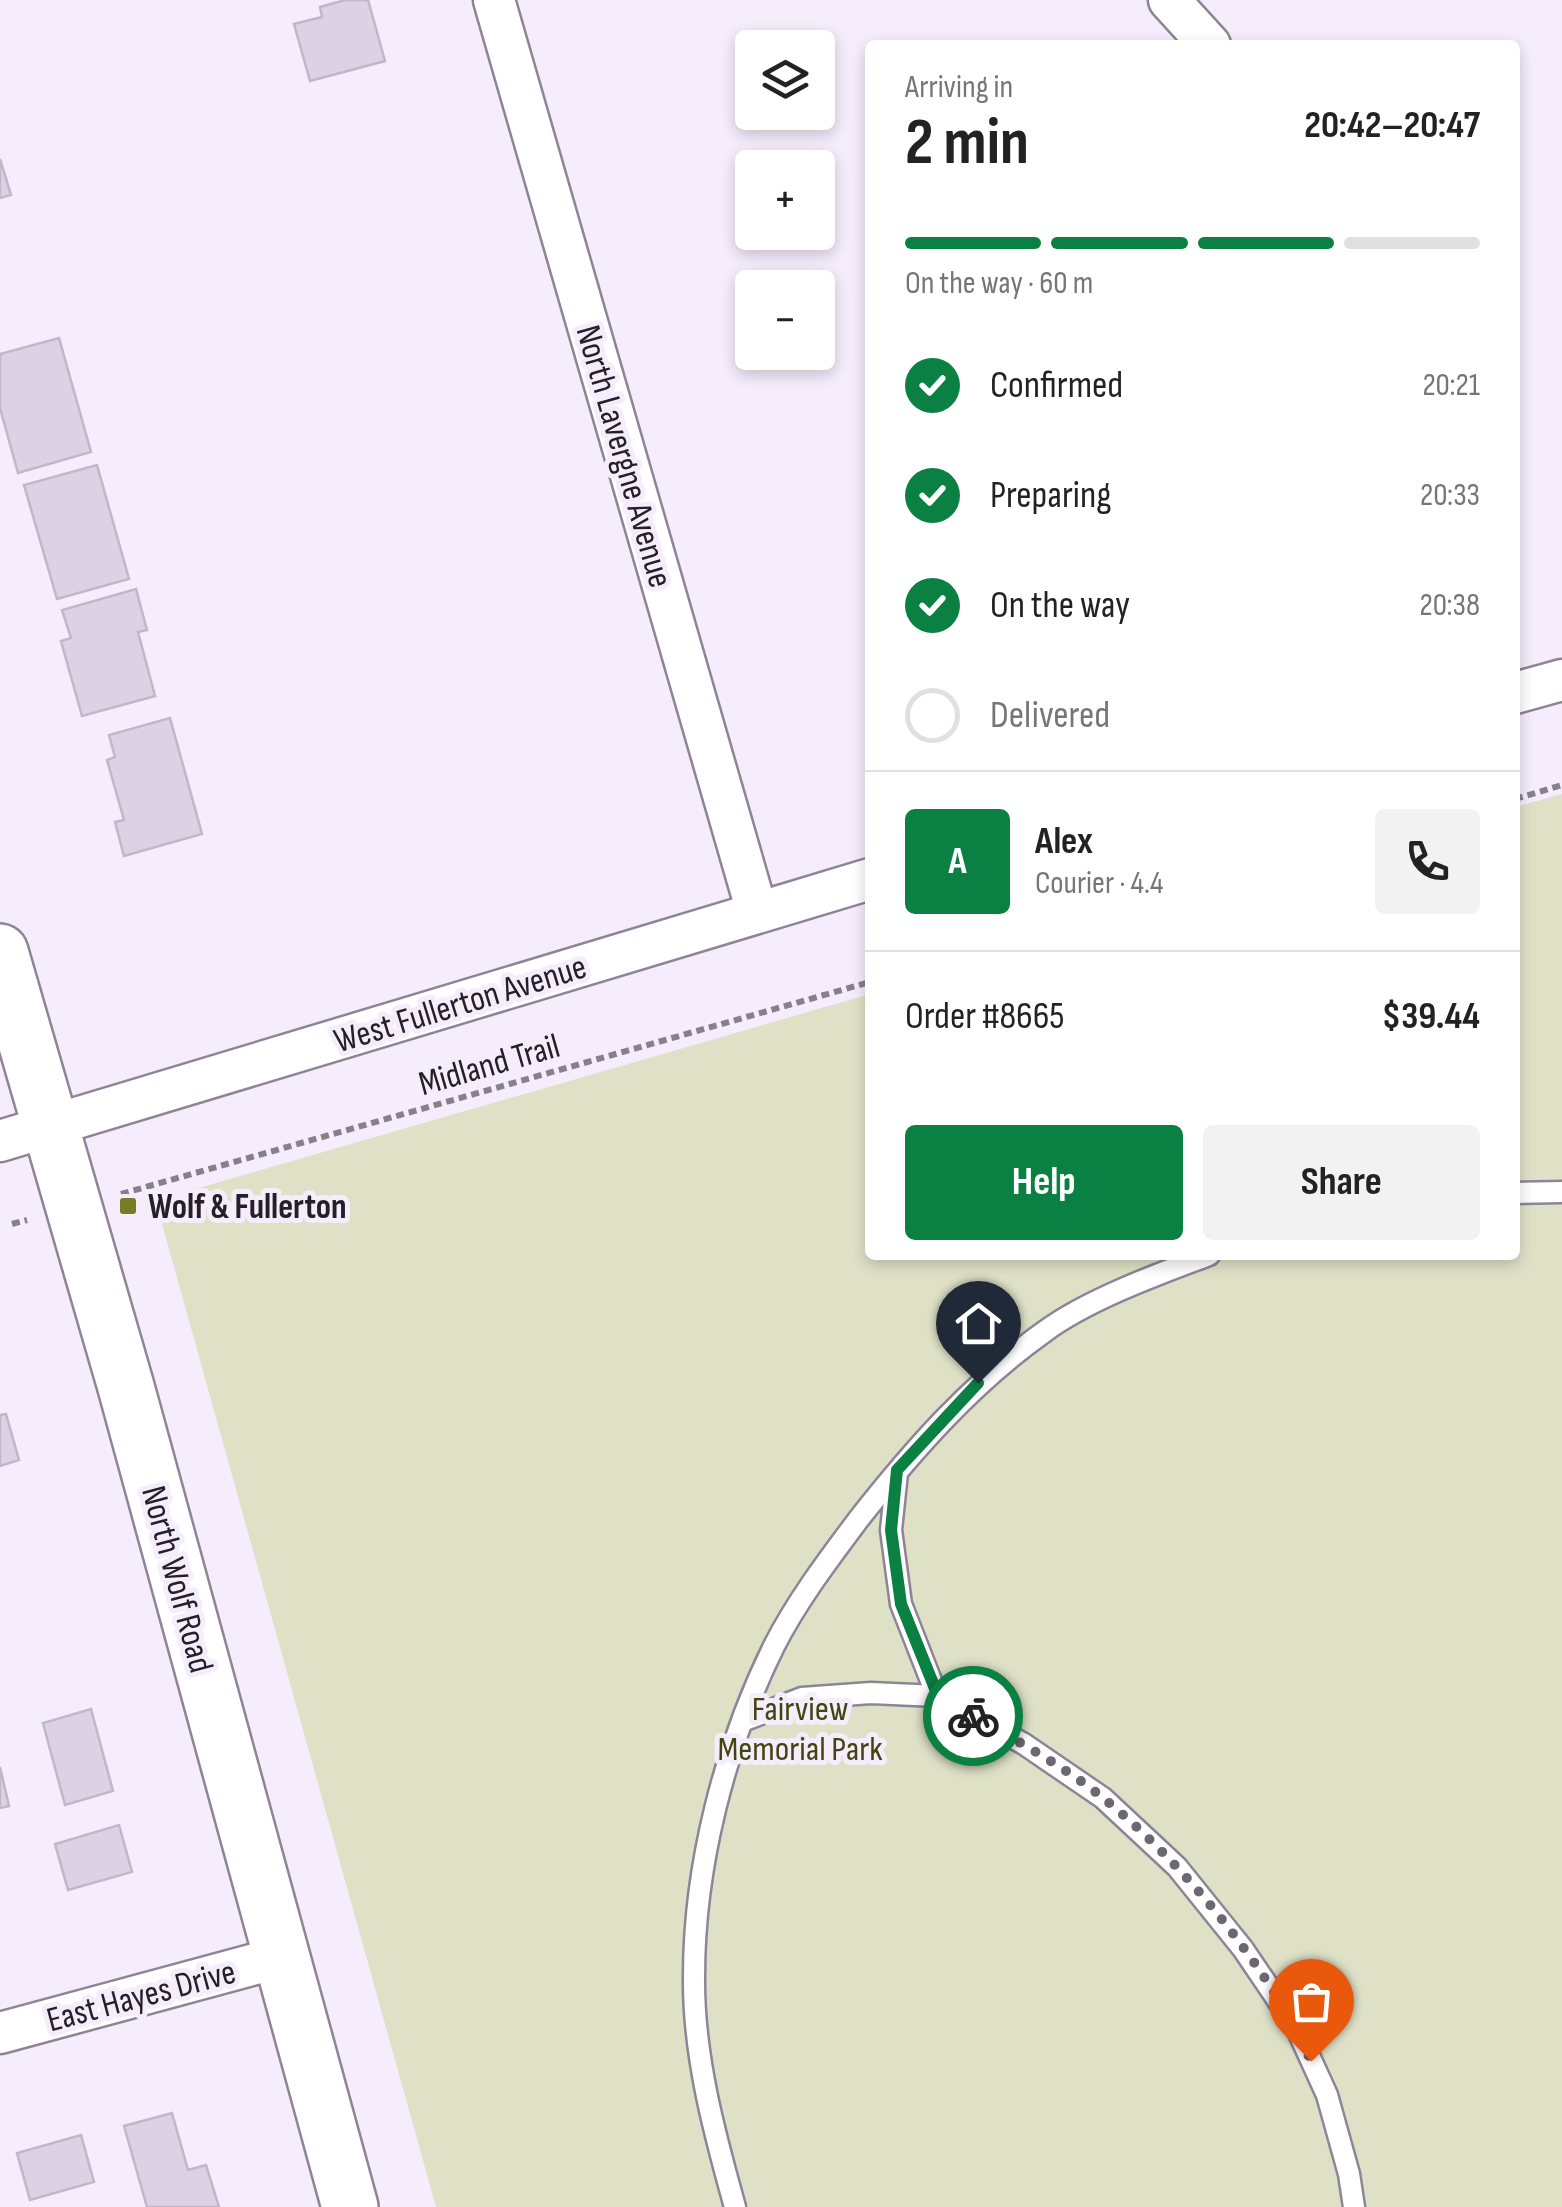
<!DOCTYPE html>
<html lang="en">
<head>
<meta charset="utf-8">
<style>
	body { margin:0; font-family:"Sofia Sans Condensed",sans-serif; background:#f2f2f2; color:#222; height:100vh; display:flex; flex-direction:column; font-size:38px; white-space:nowrap }
	* { box-sizing:border-box; margin:0 }
	p { font-size:32px; color:#767676 }
	.icon { flex:none; width:55px; height:55px; fill:none; stroke:currentColor; stroke-width:2; stroke-linecap:round; stroke-linejoin:round }
	.map { position:relative; flex:1; overflow:hidden }
	.sheet { position:absolute; left:865px; top:40px; width:655px; height:1220px; display:flex; flex-direction:column; background:#fff; border-radius:10px; box-shadow:0 5px 15px #0003 }
	.sheet>* { flex:none }
	.tools { position:absolute; left:735px; top:30px; display:grid; gap:20px }
	.tools a { display:grid; place-items:center; width:100px; height:100px; border-radius:10px; background:#fff; box-shadow:0 5px 15px #0003; font-size:50px }
	.pin { position:absolute; display:grid; place-items:center; width:85px; height:85px; color:#fff; margin:-102px -42px; border-radius:50% 50% 50% 0; rotate:-45deg; box-shadow:0 0 10px #0007 }
	.pin .icon { rotate:45deg }
	.courier { position:absolute; display:grid; place-items:center; width:100px; height:100px; margin:-50px; border:8px solid #0b8043; border-radius:50%; background:#fff; color:#222; box-shadow:0 2px 12px #0007 }
	.overview em { font-style:normal; font-weight:700 }
	.overview div { display:flex; flex-direction:column-reverse }
	.overview { display:flex; align-items:center; justify-content:space-between; height:170px; padding:0 40px }
	h1 { font-size:65px; font-weight:700; line-height:75px }
	.bar { display:grid; grid-template-columns:repeat(4,1fr); gap:15px 10px; align-content:center; height:120px; padding:0 40px }
	.bar i { height:12px; border-radius:8px; background:#e0e0e0 }
	.bar .on { background:#0b8043 }
	.bar p { grid-column:span 4 }
	.line { display:flex; align-items:center; gap:25px; padding:0 40px; border-top:2px solid #e0e0e0 }
	.line div { flex:1 }
	.round { display:grid; place-items:center; flex:none; width:105px; height:105px; border-radius:10px; background:#f2f2f2 }
	ol { padding:0 40px; list-style:none }
	li { display:flex; align-items:center; gap:30px; height:110px }
	li p { margin-inline-start:auto }
	li .icon { padding:10px; border-radius:50%; background:#0b8043; color:#fff; stroke-width:4 }
	li:last-child { color:#767676 }
	li i { width:55px; height:55px; border:5px solid #e0e0e0; border-radius:50% }
	.action { display:flex; gap:20px; margin-top:auto; padding:20px 40px }
	.action a { flex:1; height:115px; border-radius:10px; background:#0b8043; color:#fff; font-size:40px; font-weight:700; line-height:115px; text-align:center }
	.action a+a { background:#f2f2f2; color:#222 }
	.map>svg:first-child { display:block }
	.green { fill:#dfe1c7 }
	.building { fill:#dcd1e5; stroke:#c1b6ca; stroke-width:2.5 }
	.lines { fill:none; stroke-linecap:round; stroke-linejoin:round }
	.lane-casing { stroke:#8f8497; stroke-width:25 }
	.street-casing { stroke:#8f8497; stroke-width:45 }
	.secondary-casing { stroke:#8f8497; stroke-width:60 }
	.path { stroke:#87808b; stroke-width:6; stroke-dasharray:8 5; stroke-linecap:butt }
	.lane { stroke:#fff; stroke-width:20 }
	.street { stroke:#fff; stroke-width:40 }
	.secondary { stroke:#fff; stroke-width:55 }
	.done { stroke:#6d6772; stroke-width:10; stroke-dasharray:0 18 }
	.route { stroke:#0b8043; stroke-width:12 }
	.poi-dot { fill:#787c25; stroke:#f5ecfc; stroke-width:4 }
	.labels { text-anchor:middle; stroke-width:10; stroke-linejoin:round; paint-order:stroke }
	.street-label { font-size:35px; fill:#242027; stroke:#f5ecfc }
	.poi-label { font-size:35px; font-weight:bold; fill:#242027; stroke:#f5ecfc; text-anchor:start }
	.park-label { font-size:35px; fill:#42440f; stroke:#f5ecfc }
</style>
</head>
<body>
<div class="map">
<svg width="1562" height="2207" viewBox="0 0 1562 2207">
	<rect width="100%" height="100%" fill="#f5ecfc"/>
	<!-- green -->
	<path class="green" d="M1562 794V2207H436L162 1224 185 1192 870 994V1255H1515V807Z"/>
	<!-- building -->
	<path class="building" d="M345 0H368L385 61 310 81 294 24 322 17 320 7Z
		M0 159 11 195 0 198Z
		M59 338 91 452 18 473 0 408V354Z
		M97 465 129 579 57 599 24 485Z
		M136 589 147 630 138 632 155 696 82 716 61 641 71 638 62 610Z
		M170 718 202 834 124 856 115 822 124 820 107 760 115 757 109 735Z
		M6 1414 19 1460 0 1466V1415Z
		M91 1709 113 1791 65 1805 43 1723Z
		M0 1767 9 1806 0 1808Z
		M119 1825 132 1872 68 1890 55 1844Z
		M172 2113 188 2170 206 2165 219 2207H147L124 2126Z
		M81 2135 94 2182 30 2200 17 2153Z"/>
	<g class="lines">
		<!-- lane casing -->
		<g class="lane-casing">
			<path id="lane" d="M1515 1193 1562 1192
				M897 1473 891 1530 901 1604 937 1696
				M745 1720 802 1698 871 1693 937 1696 1024 1744 1103 1798 1177 1867 1243 1949 1296 2027 1327 2095 1349 2174 1354 2207
				M735 2207C714 2132 693 2054 694 1976 694 1866 725 1745 774 1646 797 1601 828 1560 858 1520 913 1450 971 1384 1044 1332 1087 1300 1158 1274 1209 1255"/>
		</g>
		<!-- street casing -->
		<g class="street-casing">
			<path id="street" d="M494 0 757 912
				M1169 0 1210 45
				M1515 693 1562 680
				M0 1141 870 879
				M0 2033 281 1957"/>
		</g>
		<!-- secondary casing -->
		<g class="secondary-casing">
			<path id="secondary" d="M0 952 126 1387 350 2207"/>
		</g>
		<!-- path -->
		<path class="path" d="M1515 799 1562 785
			M121 1194 870 982
			M12 1224 27 1220"/>
		<!-- lane -->
		<use href="#lane" class="lane"/>
		<!-- street -->
		<use href="#street" class="street"/>
		<!-- secondary -->
		<use href="#secondary" class="secondary"/>
	</g>
	<g class="lines">
		<!-- done -->
		<path class="done" d="M973 1716C1017 1741 1064 1766 1103 1798 1181 1860 1271 1970 1311 2061"/>
		<!-- route -->
		<path class="route" d="M973 1716 938 1696 901 1604 891 1530 897 1470 978 1383"/>
	</g>
	<!-- markers -->
	<rect class="poi-dot" x="118" y="1196" width="20" height="20" rx="5"/>
	<g class="labels">
		<!-- street labels -->
		<g class="street-label">
			<text transform="translate(625 456) rotate(74)" y="12">North Lavergne Avenue</text>
			<text transform="translate(460 1003) rotate(-17)" y="12">West Fullerton Avenue</text>
			<text transform="translate(489 1064) rotate(-16)" y="12">Midland Trail</text>
			<text transform="translate(178 1579) rotate(75)" y="12">North Wolf Road</text>
			<text transform="translate(141 1995) rotate(-15)" y="12">East Hayes Drive</text>
		</g>
		<!-- poi labels -->
		<g class="poi-label">
			<text x="148" y="1218">Wolf &amp; Fullerton</text>
		</g>
		<!-- park labels -->
		<g class="park-label">
			<text x="800" y="1720">Fairview<tspan x="800" dy="40">Memorial Park</tspan></text>
		</g>
	</g>
</svg>
<div class="tools">
<a><svg class="icon" aria-label="layers" viewBox="0 0 24 24"><path d="M12 4l9 5-9 5-9-5zM3 14l9 5 9-5"/></svg></a>
<a>+</a>
<a>−</a>
</div>
<div class="pin" style="left:1311px;top:2061px;background:#ea580c"><svg class="icon" aria-label="bag" viewBox="0 0 24 24"><path d="M5 8h14l-1 12H6zM9 8a3 3 0 0 1 6 0"/></svg></div>
<div class="pin" style="left:978px;top:1383px;background:#1f2937"><svg class="icon" aria-label="home" viewBox="0 0 24 24"><path d="M3 11l9-7 9 7M6 9v11h12V9"/></svg></div>
<div class="courier" style="left:973px;top:1716px"><svg class="icon" aria-label="bike" viewBox="0 0 24 24"><circle cx="6" cy="16" r="4"/><circle cx="18" cy="16" r="4"/><path d="M6 16l4-8h5l3 8M10 8l3 8H6M13 5h3"/></svg></div>
<section class="sheet">
<div class="overview"><div><h1>2 min</h1><p>Arriving in</p></div><em>20:42–20:47</em></div>
<div class="bar"><i class="on"></i><i class="on"></i><i class="on"></i><i></i><p>On the way · 60 m</p></div>
<ol>
<li><svg class="icon" aria-label="check" viewBox="0 0 24 24"><path d="M5 12l5 5 9-10"/></svg>Confirmed<p>20:21</p></li>
<li><svg class="icon" aria-label="check" viewBox="0 0 24 24"><path d="M5 12l5 5 9-10"/></svg>Preparing<p>20:33</p></li>
<li><svg class="icon" aria-label="check" viewBox="0 0 24 24"><path d="M5 12l5 5 9-10"/></svg>On the way<p>20:38</p></li>
<li><i></i>Delivered</li>
</ol>
<div class="line" style="height:180px"><b class="round" style="background:#0b8043;color:#fff">A</b><div><b>Alex</b><p>Courier · 4.4</p></div><a class="round"><svg class="icon" aria-label="phone" viewBox="0 0 24 24"><path d="M5 4h4l2 5-3 2q2 4 5 5l2-3 5 2v4C11 20 4 13 5 4z"/></svg></a></div>
<div class="line" style="height:130px"><div>Order #8665</div><b>$39.44</b></div>
<div class="action"><a>Help</a><a>Share</a></div>
</section>
</div>
</body>
</html>
